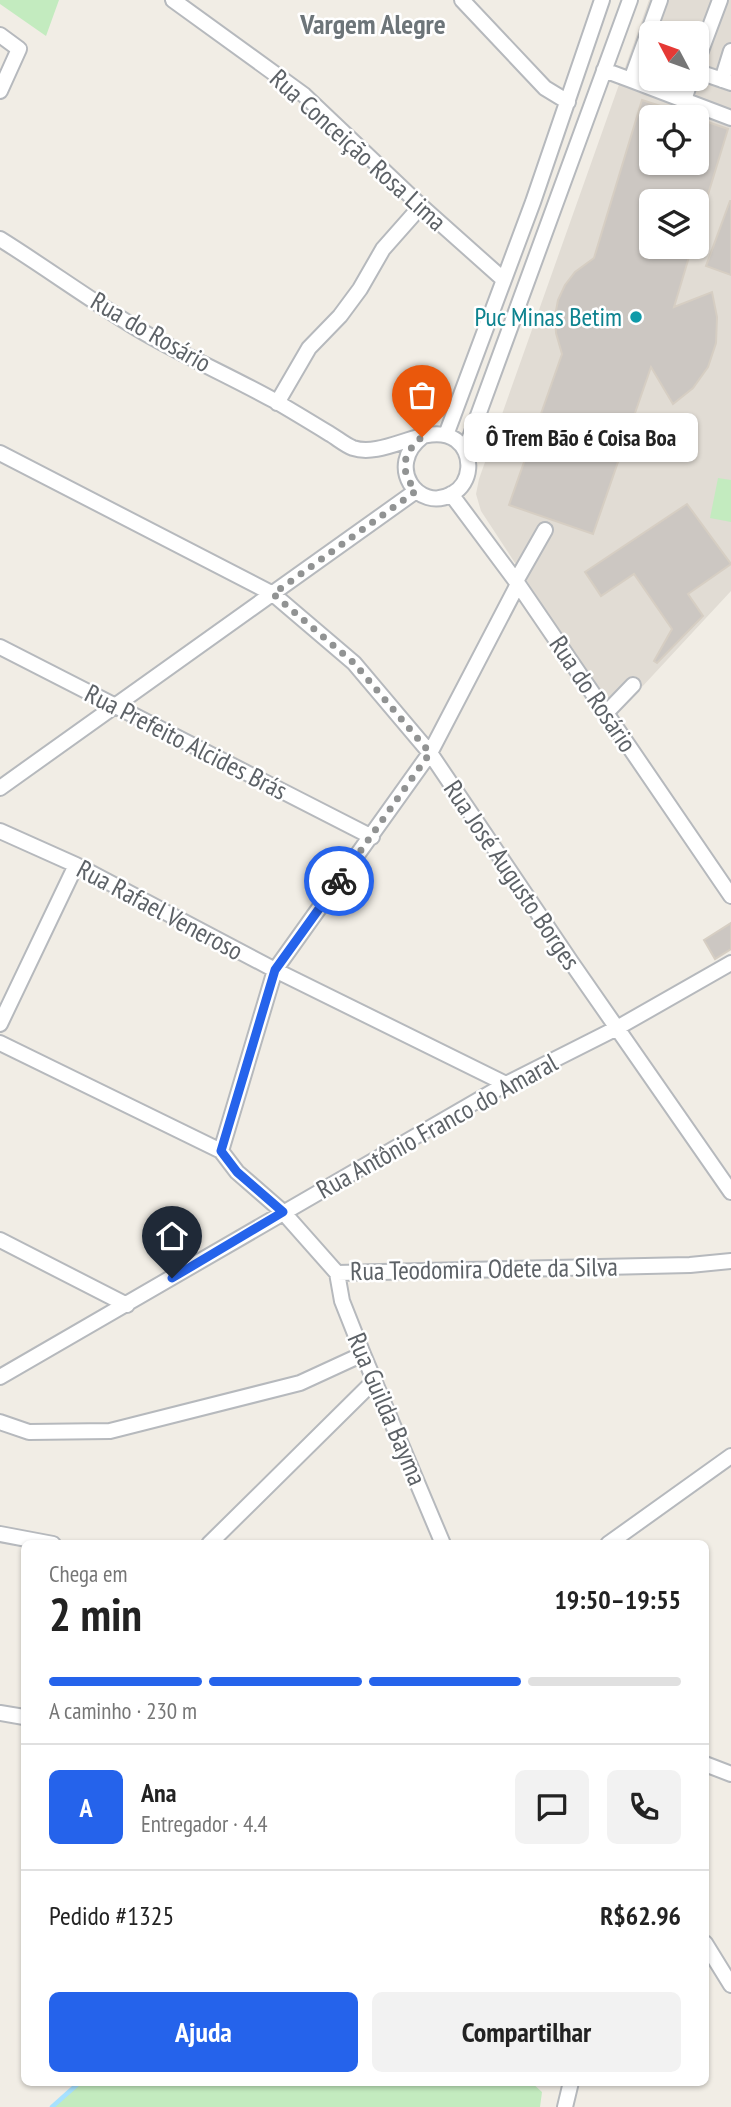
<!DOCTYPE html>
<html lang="pt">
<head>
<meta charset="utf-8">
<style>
	body { margin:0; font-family:"PT Sans Narrow",sans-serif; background:#f2f2f2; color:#222; height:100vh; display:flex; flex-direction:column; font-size:26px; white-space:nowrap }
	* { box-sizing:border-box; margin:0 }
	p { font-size:23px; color:#767676 }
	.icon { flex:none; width:38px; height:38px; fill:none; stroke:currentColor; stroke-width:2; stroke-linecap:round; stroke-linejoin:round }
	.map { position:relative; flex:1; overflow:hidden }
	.panel { position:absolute; left:21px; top:1540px; width:688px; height:546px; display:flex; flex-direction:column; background:#fff; border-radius:10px; box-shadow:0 2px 5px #0004 }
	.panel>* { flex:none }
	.needle { width:46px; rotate:311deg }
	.controls { position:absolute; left:639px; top:21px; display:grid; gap:14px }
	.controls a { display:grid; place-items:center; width:70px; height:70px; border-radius:10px; background:#fff; box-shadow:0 2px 5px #0004; font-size:35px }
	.pin { position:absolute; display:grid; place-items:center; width:60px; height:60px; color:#fff; margin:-72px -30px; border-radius:50% 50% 50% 0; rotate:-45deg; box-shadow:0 0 7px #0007 }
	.pin .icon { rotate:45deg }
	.courier { position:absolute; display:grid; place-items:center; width:70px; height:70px; margin:-35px; border:5px solid #2563eb; border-radius:50%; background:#fff; color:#222; box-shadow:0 2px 9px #0007 }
	.bubble { position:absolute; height:49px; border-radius:10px; background:#fff; box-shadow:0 2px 5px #0004; font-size:23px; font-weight:800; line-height:49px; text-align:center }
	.headline em { font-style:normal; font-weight:800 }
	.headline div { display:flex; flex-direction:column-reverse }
	.headline { display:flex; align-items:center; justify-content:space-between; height:119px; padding:0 28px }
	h1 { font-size:46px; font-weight:800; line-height:52px }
	.bar { display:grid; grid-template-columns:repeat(4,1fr); gap:10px 7px; align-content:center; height:84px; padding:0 28px }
	.bar i { height:9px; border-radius:5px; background:#e0e0e0 }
	.bar .active { background:#2563eb }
	.bar p { grid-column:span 4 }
	.line { display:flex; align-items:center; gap:18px; padding:0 28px; border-top:2px solid #e0e0e0 }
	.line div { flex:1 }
	.round { display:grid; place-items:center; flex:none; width:74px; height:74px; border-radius:10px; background:#f2f2f2 }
	.cta { display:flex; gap:14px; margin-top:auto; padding:14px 28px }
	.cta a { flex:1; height:80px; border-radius:10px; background:#2563eb; color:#fff; font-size:28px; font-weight:800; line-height:80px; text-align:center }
	.cta a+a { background:#f2f2f2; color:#222 }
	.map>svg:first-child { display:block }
	.education { fill:#e1dcd4; fill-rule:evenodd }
	.green { fill:#c3ebbf }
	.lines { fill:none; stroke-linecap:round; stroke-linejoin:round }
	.stream { stroke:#a7e1ff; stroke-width:4.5 }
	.building { fill:#ccc7c2; stroke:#d6cec3; stroke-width:2 }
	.minor-casing { stroke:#b6b9bd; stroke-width:18 }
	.minor { stroke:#fff; stroke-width:14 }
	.done { stroke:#919393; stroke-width:7; stroke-dasharray:0 12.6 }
	.route { stroke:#2563eb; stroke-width:9 }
	.culture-dot { fill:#0f9aa8; stroke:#fff; stroke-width:2.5 }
	.labels { text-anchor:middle; stroke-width:5; stroke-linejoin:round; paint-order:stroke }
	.street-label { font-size:26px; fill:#5d6267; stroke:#fff }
	.culture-label { font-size:26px; fill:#0d838f; stroke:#fff; text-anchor:end }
	.neighbourhood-label { font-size:28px; font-weight:bold; fill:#6d7579; stroke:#fff }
</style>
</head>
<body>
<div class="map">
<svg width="731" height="2107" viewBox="0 0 731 2107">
	<rect width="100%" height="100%" fill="#f1ede5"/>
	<!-- education -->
	<path class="education" d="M649 0H731V591L615 716 481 511 476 494 479 479ZM651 33H696V79H651ZM651 117H696V163H651ZM651 201H696V247H651Z"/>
	<!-- green -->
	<path class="green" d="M0 0H59L46 36 0 4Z
		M718 478 731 480V522L710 518Z
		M80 2083 531 2082 542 2092 540 2107H52Z"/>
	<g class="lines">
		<!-- stream -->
		<path class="stream" d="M52 2107 80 2082"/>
	</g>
	<!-- building -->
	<path class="building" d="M642 100 688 115V117H651V163H696V118L728 129 706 201H651V247H692L674 307 712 292 717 317 716 343 708 367 693 388 673 404 651 367 593 534 509 505 562 354 556 333 555 316 558 300 565 285 575 272 594 258Z
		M730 201H731V275L706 266Z
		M687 504 731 564 688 594 703 616 657 663 654 661 672 629 634 574 601 596 585 572Z
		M731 923V949L715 959 704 940Z"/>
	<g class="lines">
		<!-- minor casing -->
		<g class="minor-casing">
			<path id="minor" d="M173 0 304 95 421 206 504 280
				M462 0 545 88 568 102
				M660 0 631 80 731 118
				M0 35 19 49 0 91
				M696 64 720 0
				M604 70 631 80
				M696 71 731 83
				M722 80 731 51
				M684 100 691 79
				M0 239C48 269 94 303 143 332 186 357 232 377 275 401 294 412 312 423 330 434 337 438 345 445 353 448 385 459 429 420 456 440 474 454 472 483 452 494 418 513 385 466 422 437
				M277 403 309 348 340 316 360 289 383 249 421 206
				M446 435 533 202 602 0
				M465 451 630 0
				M0 453 273 594 354 663 430 753 571 962 731 1192
				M451 494 518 584 731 896
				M516 581 545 530
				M518 584 430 753 275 970 221 1151 237 1172 283 1212 337 1273 690 1265 731 1261
				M0 647 372 837
				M606 713 633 685
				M0 788 416 491
				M0 831 76 865 275 970 506 1084
				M0 1024 76 865
				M0 1043 221 1151
				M0 1240 127 1305
				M337 1273 342 1301 363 1354 443 1544
				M0 1377 506 1084 617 1028 731 963
				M0 1422 29 1432 110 1431 300 1383 363 1354
				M0 1534 53 1544
				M209 1544 375 1380
				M608 1544 731 1456
				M0 1713 24 1717
				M705 1764 731 1774
				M705 1943 731 1985
				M565 2107 571 2082"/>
		</g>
		<!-- minor -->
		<use href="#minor" class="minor"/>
	</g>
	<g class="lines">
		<!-- done -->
		<path class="done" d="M339 881 430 753 354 663 273 594 416 491C399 470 402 454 422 437"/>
		<!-- route -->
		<path class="route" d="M172 1278 283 1212 237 1172 221 1151 275 970 339 881"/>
	</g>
	<!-- markers -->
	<circle class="culture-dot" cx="636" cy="317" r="7"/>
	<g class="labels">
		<!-- street labels -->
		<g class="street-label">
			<text transform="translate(358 150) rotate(42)" y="9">Rua Conceição Rosa Lima</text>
			<text transform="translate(151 332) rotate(30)" y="9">Rua do Rosário</text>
			<text transform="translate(593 694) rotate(56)" y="9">Rua do Rosário</text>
			<text transform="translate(186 742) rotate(27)" y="9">Rua Prefeito Alcides Brás</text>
			<text transform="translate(512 875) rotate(56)" y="9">Rua José Augusto Borges</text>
			<text transform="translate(160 910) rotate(28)" y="9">Rua Rafael Veneroso</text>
			<text transform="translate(437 1126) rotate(-29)" y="9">Rua Antônio Franco do Amaral</text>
			<text transform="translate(484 1269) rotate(-1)" y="9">Rua Teodomira Odete da Silva</text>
			<text transform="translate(387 1409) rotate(67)" y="9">Rua Guilda Bayma</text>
		</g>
		<!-- culture labels -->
		<g class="culture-label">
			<text x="622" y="326">Puc Minas Betim</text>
		</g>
		<!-- neighbourhood labels -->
		<g class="neighbourhood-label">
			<text x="373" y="34">Vargem Alegre</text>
		</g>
	</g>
</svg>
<div class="controls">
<a><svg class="needle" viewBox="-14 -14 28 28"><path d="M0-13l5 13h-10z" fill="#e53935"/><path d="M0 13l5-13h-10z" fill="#767676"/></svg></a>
<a><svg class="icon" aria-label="locate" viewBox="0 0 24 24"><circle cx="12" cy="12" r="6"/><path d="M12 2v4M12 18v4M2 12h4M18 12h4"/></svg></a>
<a><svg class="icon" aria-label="layers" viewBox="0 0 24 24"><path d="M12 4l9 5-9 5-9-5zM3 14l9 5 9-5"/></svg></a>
</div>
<div class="pin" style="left:422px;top:437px;background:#ea580c"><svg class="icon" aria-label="bag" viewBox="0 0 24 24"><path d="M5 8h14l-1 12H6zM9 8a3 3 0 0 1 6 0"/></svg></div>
<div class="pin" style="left:172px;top:1278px;background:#1f2937"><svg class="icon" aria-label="home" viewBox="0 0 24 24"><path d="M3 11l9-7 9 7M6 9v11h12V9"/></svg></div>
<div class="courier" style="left:339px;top:881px"><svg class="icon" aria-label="bike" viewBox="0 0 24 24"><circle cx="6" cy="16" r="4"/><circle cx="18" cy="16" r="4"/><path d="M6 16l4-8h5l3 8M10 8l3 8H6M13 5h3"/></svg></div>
<div class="bubble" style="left:464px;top:413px;width:234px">Ô Trem Bão é Coisa Boa</div>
<section class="panel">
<div class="headline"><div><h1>2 min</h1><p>Chega em</p></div><em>19:50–19:55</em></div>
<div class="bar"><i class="active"></i><i class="active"></i><i class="active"></i><i></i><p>A caminho · 230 m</p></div>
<div class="line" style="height:126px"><b class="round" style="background:#2563eb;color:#fff">A</b><div><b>Ana</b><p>Entregador · 4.4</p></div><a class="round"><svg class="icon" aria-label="chat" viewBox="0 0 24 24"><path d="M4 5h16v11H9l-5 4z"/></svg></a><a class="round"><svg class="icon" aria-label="phone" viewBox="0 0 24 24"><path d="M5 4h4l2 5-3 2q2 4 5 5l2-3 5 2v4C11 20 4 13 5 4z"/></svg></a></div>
<div class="line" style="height:91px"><div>Pedido #1325</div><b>R$62.96</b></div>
<div class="cta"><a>Ajuda</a><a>Compartilhar</a></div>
</section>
</div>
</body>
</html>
